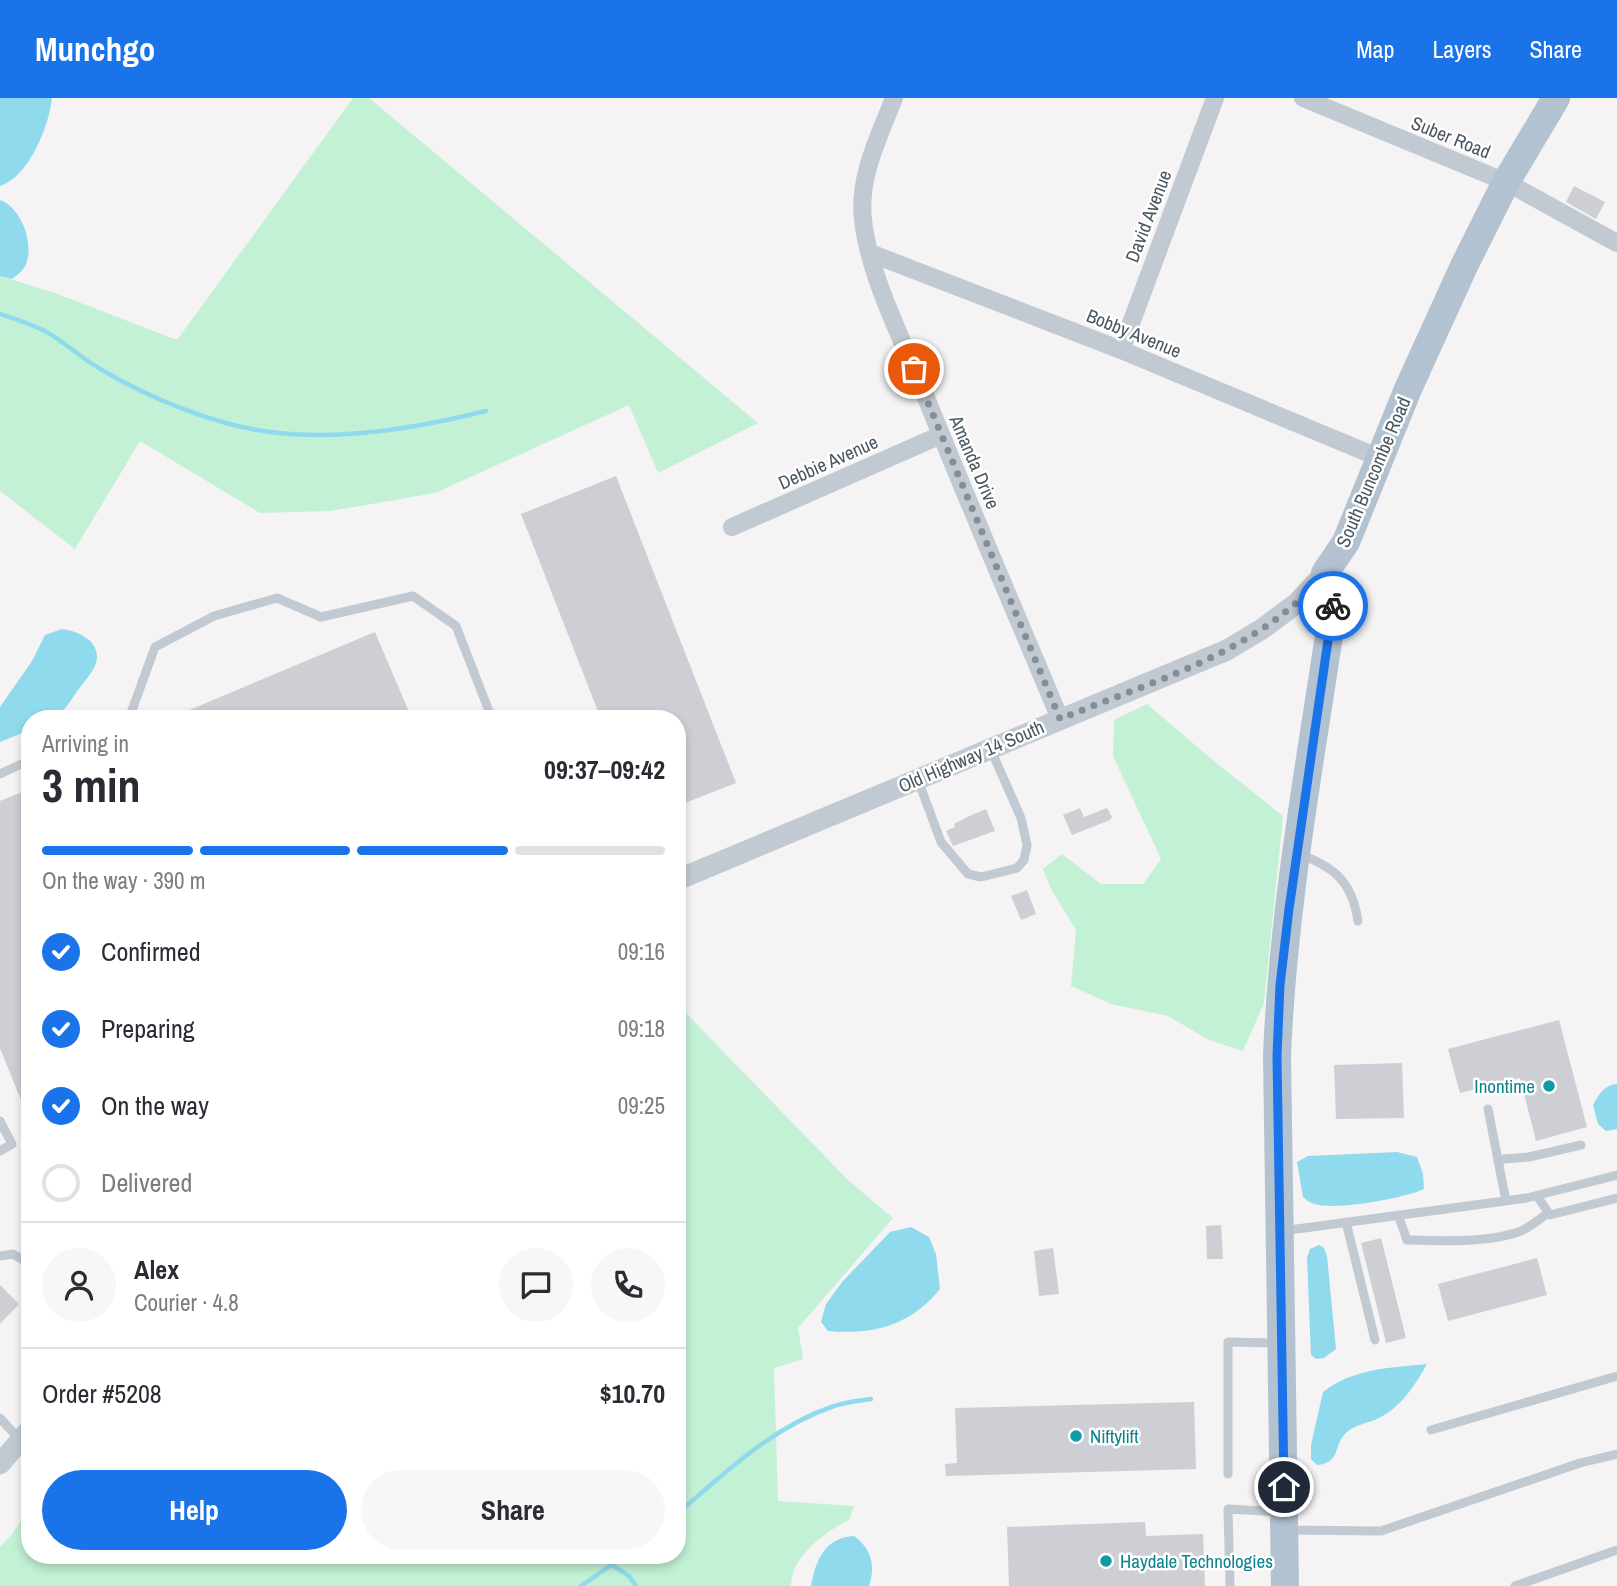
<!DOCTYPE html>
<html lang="en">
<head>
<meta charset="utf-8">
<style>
	body { margin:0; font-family:"Archivo Narrow",sans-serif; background:#f7f7f7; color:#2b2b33; height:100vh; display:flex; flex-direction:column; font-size:26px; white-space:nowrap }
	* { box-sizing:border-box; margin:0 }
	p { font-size:23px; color:#7c7c81 }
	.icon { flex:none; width:38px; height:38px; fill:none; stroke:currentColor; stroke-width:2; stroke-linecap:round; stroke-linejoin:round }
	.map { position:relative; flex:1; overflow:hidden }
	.details { position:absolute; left:21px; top:612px; width:665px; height:854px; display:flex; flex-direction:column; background:#fff; border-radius:28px; box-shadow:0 4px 10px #0003 }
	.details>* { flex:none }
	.pin { position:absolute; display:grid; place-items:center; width:60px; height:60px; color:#fff; margin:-30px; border:4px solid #fff; border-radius:50%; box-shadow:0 2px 7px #0007 }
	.courier { position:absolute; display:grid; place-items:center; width:70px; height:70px; margin:-35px; border:5px solid #1a73e8; border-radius:50%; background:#fff; color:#222; box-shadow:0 2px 9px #0007 }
	.overview em { font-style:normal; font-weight:800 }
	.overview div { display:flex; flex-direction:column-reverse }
	.overview { display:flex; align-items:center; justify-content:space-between; height:119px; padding:0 21px }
	h1 { font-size:46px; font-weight:800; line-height:52px }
	.bar { display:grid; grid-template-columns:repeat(4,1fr); gap:10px 7px; align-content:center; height:84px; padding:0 21px }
	.bar i { height:9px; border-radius:5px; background:#e1e1e2 }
	.bar .current { background:#1a73e8 }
	.bar p { grid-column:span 4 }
	.line { display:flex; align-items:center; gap:18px; padding:0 21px; border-top:2px solid #e1e1e2 }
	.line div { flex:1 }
	.round { display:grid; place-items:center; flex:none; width:74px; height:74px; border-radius:37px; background:#f7f7f7 }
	ol { padding:0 21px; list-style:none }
	li { display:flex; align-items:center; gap:21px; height:77px }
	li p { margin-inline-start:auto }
	li .icon { padding:7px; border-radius:50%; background:#1a73e8; color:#fff; stroke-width:4 }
	li:last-child { color:#7c7c81 }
	li i { width:38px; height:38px; border:4px solid #e1e1e2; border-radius:50% }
	.cta { display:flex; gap:14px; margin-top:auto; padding:14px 21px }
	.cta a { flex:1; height:80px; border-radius:42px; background:#1a73e8; color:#fff; font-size:28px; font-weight:800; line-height:80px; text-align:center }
	.cta a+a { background:#f7f7f7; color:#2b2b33 }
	header { display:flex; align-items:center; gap:42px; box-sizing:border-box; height:98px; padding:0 35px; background:#1a73e8; color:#fff }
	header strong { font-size:33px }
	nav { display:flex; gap:38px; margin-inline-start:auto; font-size:24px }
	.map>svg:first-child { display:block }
	.green { fill:#c3f1d5 }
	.water { fill:#90daee }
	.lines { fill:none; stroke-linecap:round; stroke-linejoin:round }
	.stream { stroke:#90daee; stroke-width:4.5 }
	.building { fill:#cdcfd5 }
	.service { stroke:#c1cad2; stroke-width:9 }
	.minor { stroke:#c1cad2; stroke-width:18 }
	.tertiary { stroke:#c1cad2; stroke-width:21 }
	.primary { stroke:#b3c2d1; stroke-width:28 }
	.done { stroke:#868d94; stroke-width:7; stroke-dasharray:0 12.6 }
	.route { stroke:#1a73e8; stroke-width:9 }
	.culture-dot { fill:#0f9aa8; stroke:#fff; stroke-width:2.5 }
	.labels { text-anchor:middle; stroke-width:5; stroke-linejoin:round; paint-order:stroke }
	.street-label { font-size:19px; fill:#4a5661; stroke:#fff }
	.culture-label { font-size:19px; fill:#0d838f; stroke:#fff; text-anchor:start }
</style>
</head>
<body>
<header>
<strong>Munchgo</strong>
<nav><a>Map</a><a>Layers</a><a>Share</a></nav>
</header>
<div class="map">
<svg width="1617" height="1488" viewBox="0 0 1617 1488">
	<rect width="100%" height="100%" fill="#f5f3f3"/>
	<!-- green -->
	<path class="green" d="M353 0H369L758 325 658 375 629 307 435 395 331 413 260 415 140 343 75 451 0 393V178L55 195 177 242Z
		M1147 606 1215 664 1283 718 1264 905 1243 953 1209 942 1168 918 1111 906 1071 888 1076 832 1051 791 1043 771 1062 756 1101 786H1143L1161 761 1113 658 1114 622Z
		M677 906 849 1083 893 1120 798 1230 803 1261 774 1270 778 1403 854 1408 849 1422C827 1432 790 1460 791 1488H0V1449L13 1435 30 1407V1458H677Z"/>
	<!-- water -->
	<path class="water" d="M0 0H52C49 28 29 79 0 88Z
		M0 102C23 110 36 151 24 170 21 174 16 178 12 181L0 178Z
		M62 531C79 533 102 544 96 565 93 574 84 584 78 592 71 602 63 616 52 621 46 623 36 621 30 621V632L0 644V609L32 563 45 537Z
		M1617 986V1031L1606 1033 1598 1026 1593 1007C1599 996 1604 987 1617 986Z
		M1397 1054 1417 1059 1423 1076 1424 1091C1406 1100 1330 1114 1312 1105 1308 1104 1306 1101 1303 1099L1297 1064 1308 1058Z
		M911 1129 929 1139 936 1156 940 1191C910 1228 873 1237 828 1233L821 1224 826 1206 843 1183 890 1134Z
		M1319 1147 1324 1150 1327 1158 1336 1251 1324 1260 1316 1261 1311 1257 1307 1160 1310 1151Z
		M1427 1266C1415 1287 1401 1310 1377 1321 1367 1325 1355 1327 1347 1334 1332 1347 1342 1365 1317 1367L1311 1361V1347L1323 1294C1354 1270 1389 1270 1427 1266Z
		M854 1438C871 1450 876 1468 869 1488H811C816 1461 825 1440 854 1438Z"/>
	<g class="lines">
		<!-- stream -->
		<path class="stream" d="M0 216C15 221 31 226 45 233 65 244 82 261 102 272 149 300 215 327 270 334 343 343 416 330 486 313
			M677 1416C726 1374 772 1329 834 1308 845 1304 859 1303 871 1301
			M612 1467 629 1478 636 1488
			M581 1488 624 1458"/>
	</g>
	<!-- building -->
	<path class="building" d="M1574 88 1605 104 1596 121 1566 104Z
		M616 378 736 685 677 708V621H601L521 416Z
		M375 534 412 621H168Z
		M30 691V1022H29L0 950V703Z
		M1080 710 1084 719 1107 710 1112 719 1110 722 1072 737 1063 717Z
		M986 711 995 733 953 748 946 733 955 729 954 726 965 720Z
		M1027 792 1036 816 1021 822 1011 798Z
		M1559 922 1587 1029 1536 1043 1520 980 1460 995 1448 951Z
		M1402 965 1404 1020 1336 1021 1334 967Z
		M1221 1127 1223 1161H1207L1206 1128Z
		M1381 1140 1406 1240 1386 1245 1361 1145Z
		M1053 1150 1059 1196 1039 1198 1034 1153Z
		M1537 1160 1547 1197 1448 1223 1438 1186Z
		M0 1187 19 1206 0 1226Z
		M1194 1304 1196 1371 946 1378 945 1366 957 1365 955 1310Z
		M1145 1424 1146 1438 1203 1436 1205 1488H1009L1007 1429Z"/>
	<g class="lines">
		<!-- service -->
		<path class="service" d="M117 621 131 615
			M134 621 131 615 155 549 214 518 277 500 321 519 413 498 456 528 492 621
			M0 676 30 662
			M918 682 941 744 968 776 981 779 1017 770 1024 762 1027 747 1021 720 991 652
			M1299 756C1335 769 1352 784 1358 823
			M1488 1011 1506 1103
			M0 1023 12 1046 0 1053
			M1498 1064 1504 1061 1529 1059 1581 1047
			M1537 1098 1550 1117 1617 1100
			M1398 1117 1407 1142C1440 1143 1490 1145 1521 1133 1530 1129 1540 1121 1548 1115
			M1346 1124 1375 1242
			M1282 1133 1527 1100 1617 1077
			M0 1158 13 1156 30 1166
			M0 1320 20 1342
			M1431 1332 1617 1278
			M1228 1376V1244L1277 1245
			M1287 1432 1381 1433 1580 1365 1617 1356
			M1230 1488 1228 1411 1279 1414
			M1515 1488 1617 1452"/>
		<!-- minor -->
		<path class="minor" d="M894 0C879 39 858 79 863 122 869 177 902 241 923 292 967 402 1014 511 1060 621
			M1303 0 1506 84 1617 145
			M870 155 1121 252 1380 360
			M1121 252 1215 0
			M732 429 941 337"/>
		<!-- tertiary -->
		<path class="tertiary" d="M677 782 1227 552 1262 531 1297 505 1325 475
			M0 1366 30 1331"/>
		<!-- primary -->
		<path class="primary" d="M1285 1488 1277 958C1283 808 1311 660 1333 511L1325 475 1346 444 1408 291 1464 168 1506 84 1556 0"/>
	</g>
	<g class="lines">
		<!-- done -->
		<path class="done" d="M914 271 1060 621C1140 588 1229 563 1295 506 1306 497 1315 485 1325 475L1333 508"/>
		<!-- route -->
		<path class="route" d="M1284 1389 1277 958 1280 887 1289 811 1333 508"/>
	</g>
	<!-- markers -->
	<g class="culture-dot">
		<circle cx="1549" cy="988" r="7"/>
		<circle cx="1076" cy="1338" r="7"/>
		<circle cx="1106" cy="1463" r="7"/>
	</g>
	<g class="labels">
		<!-- street labels -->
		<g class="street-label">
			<text transform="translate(1451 39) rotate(22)" y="7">Suber Road</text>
			<text transform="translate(1148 118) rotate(-69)" y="7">David Avenue</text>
			<text transform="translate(1134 235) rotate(22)" y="7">Bobby Avenue</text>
			<text transform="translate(828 364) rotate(-24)" y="7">Debbie Avenue</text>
			<text transform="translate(975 364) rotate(67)" y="7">Amanda Drive</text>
			<text transform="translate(1373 374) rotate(-67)" y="7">South Buncombe Road</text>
			<text transform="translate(971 658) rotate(-23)" y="7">Old Highway 14 South</text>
		</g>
		<!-- culture labels -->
		<g class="culture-label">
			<text x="1535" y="995" text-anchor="end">Inontime</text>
			<text x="1090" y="1345">Niftylift</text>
			<text x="1120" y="1470">Haydale Technologies</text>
		</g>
	</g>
</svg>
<div class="pin" style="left:914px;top:271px;background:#ea580c"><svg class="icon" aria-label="bag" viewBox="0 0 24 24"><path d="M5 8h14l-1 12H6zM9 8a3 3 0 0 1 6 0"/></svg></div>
<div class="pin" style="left:1284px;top:1389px;background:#1f2937"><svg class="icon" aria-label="home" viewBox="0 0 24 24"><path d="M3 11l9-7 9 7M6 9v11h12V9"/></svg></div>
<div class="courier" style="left:1333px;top:508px"><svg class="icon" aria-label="bike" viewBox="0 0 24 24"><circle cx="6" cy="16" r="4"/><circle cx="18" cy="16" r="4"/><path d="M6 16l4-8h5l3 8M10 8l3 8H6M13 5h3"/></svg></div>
<section class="details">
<div class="overview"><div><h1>3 min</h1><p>Arriving in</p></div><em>09:37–09:42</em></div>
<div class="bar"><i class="current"></i><i class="current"></i><i class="current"></i><i></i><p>On the way · 390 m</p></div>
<ol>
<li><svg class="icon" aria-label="check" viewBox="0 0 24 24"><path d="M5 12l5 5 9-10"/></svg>Confirmed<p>09:16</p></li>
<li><svg class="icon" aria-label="check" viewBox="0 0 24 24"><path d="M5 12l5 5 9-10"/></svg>Preparing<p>09:18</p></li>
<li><svg class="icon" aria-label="check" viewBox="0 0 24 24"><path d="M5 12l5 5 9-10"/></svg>On the way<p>09:25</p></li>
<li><i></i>Delivered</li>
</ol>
<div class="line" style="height:126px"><a class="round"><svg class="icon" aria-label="person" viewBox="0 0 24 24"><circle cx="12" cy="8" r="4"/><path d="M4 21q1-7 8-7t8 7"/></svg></a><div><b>Alex</b><p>Courier · 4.8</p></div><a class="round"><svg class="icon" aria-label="chat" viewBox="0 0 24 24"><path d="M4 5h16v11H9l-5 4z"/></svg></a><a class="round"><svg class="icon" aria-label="phone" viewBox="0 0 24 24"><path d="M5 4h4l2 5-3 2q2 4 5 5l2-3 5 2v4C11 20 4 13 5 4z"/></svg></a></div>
<div class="line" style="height:91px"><div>Order #5208</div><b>$10.70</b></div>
<div class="cta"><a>Help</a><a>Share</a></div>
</section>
</div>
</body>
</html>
